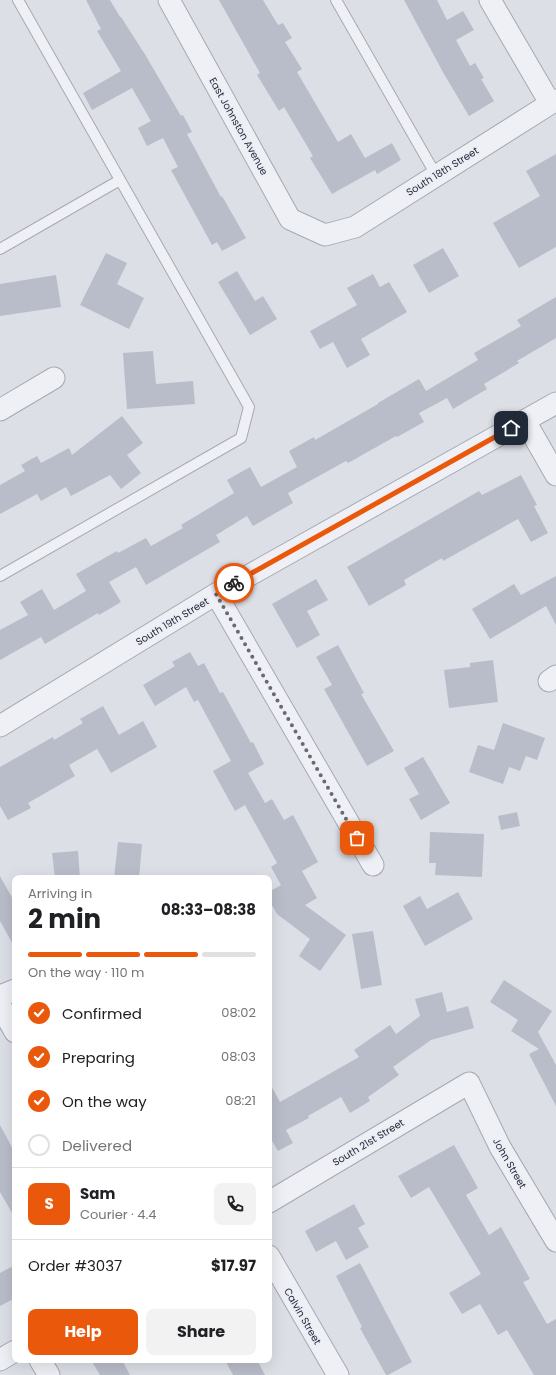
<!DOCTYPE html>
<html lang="en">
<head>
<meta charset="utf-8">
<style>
	body { margin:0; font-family:Poppins,sans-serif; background:#f2f2f2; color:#202124; height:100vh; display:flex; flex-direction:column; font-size:15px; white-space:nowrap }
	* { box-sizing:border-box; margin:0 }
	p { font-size:13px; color:#757577 }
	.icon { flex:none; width:22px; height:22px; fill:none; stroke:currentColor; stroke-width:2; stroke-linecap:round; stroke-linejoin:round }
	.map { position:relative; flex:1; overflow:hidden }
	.sheet { position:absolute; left:12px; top:875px; width:260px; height:488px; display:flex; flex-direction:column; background:#fff; border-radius:8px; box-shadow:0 4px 16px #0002 }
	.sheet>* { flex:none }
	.pin { position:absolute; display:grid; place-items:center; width:34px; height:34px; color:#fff; margin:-17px; border-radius:8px; box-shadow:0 2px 6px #0006 }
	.courier { position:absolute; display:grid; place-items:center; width:40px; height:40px; margin:-20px; border:3px solid #ea580c; border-radius:50%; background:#fff; color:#222; box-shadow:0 1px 5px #0007 }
	.headline em { font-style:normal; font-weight:700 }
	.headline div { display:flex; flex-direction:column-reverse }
	.headline { display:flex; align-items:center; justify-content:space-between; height:68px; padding:0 16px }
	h1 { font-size:26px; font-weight:700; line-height:30px }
	.bar { display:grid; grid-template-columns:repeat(4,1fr); gap:6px 4px; align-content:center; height:48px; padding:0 16px }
	.bar i { height:5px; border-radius:3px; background:#e0e0e0 }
	.bar .on { background:#ea580c }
	.bar p { grid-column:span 4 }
	.line { display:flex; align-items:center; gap:10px; padding:0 16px; border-top:1px solid #e0e0e0 }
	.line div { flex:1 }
	.round { display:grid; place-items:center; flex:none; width:42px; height:42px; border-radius:8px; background:#f2f2f2 }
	ol { padding:0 16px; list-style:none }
	li { display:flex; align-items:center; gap:12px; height:44px }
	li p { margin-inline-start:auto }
	li .icon { padding:4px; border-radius:50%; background:#ea580c; color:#fff; stroke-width:4 }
	li:last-child { color:#757577 }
	li i { width:22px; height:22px; border:2px solid #e0e0e0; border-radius:50% }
	.action { display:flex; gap:8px; margin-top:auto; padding:8px 16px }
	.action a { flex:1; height:46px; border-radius:8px; background:#ea580c; color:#fff; font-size:16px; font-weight:700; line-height:46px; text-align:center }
	.action a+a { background:#f2f2f2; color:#202124 }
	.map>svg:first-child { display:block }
	.building { fill:#b9bdc9 }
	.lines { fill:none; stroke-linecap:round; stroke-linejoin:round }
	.service-casing { stroke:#a5a9b3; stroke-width:12 }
	.minor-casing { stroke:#a5a9b3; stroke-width:23 }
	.service { stroke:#eff0f5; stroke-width:10 }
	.minor { stroke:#eff0f5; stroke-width:21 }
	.done { stroke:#666a78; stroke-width:4; stroke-dasharray:0 7.2 }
	.route { stroke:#ea580c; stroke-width:5 }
	.labels { text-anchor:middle; stroke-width:3.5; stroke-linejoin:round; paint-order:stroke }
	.street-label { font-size:10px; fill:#262b3d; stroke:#ebeef4 }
</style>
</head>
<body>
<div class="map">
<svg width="556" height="1375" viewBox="0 0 556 1375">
	<rect width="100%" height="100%" fill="#dcdfe6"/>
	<!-- building -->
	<path class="building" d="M86 0H110L120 17H121L146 56 181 116 183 115 192 132 187 134 221 197 222 196 246 238 222 251 217 242 212 245 171 170 178 167 163 138 147 146 138 128 151 121 132 88 92 110 83 93 121 71 97 31 101 29Z
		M219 0H263L278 25 283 23 292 38 285 42 302 69 297 72 338 142 351 134 365 158 392 143 401 160 377 174 375 170 332 194 310 158 313 156 284 107 279 111 257 75 260 73Z
		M404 0H437L447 20 463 11 474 30 456 40 470 66 475 63 484 78 481 79 494 101 469 116 444 74Z
		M556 154V247L519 268 493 223 540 196 526 171Z
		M443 248 459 276 429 293 413 265Z
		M106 253 127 263 117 284 144 298 129 329 80 305Z
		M237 271 255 301 263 296 277 319 250 335 218 282Z
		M373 274 380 287 389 282 407 312 361 339 370 355 347 368 333 342 320 349 310 331 357 305 347 288Z
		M56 275 61 307 0 316V284Z
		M556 297V338L517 361 519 363 484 384 487 389 453 409 447 398 419 413 424 422 397 437 396 436 348 463 346 461 288 493 293 503 253 526 247 516 216 535 220 542 146 585 136 567 109 582 121 602 99 615 98 613 45 644 41 637 0 660V630L28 615 20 602 42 589 54 610 86 591 76 574 117 551 118 553 146 538 151 546 183 528 181 525 234 493 227 480 250 467 261 487 297 467 289 451 314 437 315 440 378 404V403L419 379 426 391 478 360 474 353 521 326 517 320Z
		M153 351 156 384 193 381 195 404 127 409 123 353Z
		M122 416 143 443 127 455 141 473 121 489 110 475 71 496 66 487 41 501 37 494 0 514V485L25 471 21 465 37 456 41 463 69 448 72 455Z
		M521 475 537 505 534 506 548 533 531 542 518 519 443 561 442 558 404 580 406 585 369 606 347 567 479 491 482 495Z
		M556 576V625L546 606 490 639 472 609 514 584 521 595Z
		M316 579 328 600 307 611 320 635 297 648 272 604Z
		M338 645 364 693 361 694 394 751 367 766 324 689 332 685 316 657Z
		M190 652 198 666 204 663 220 693 223 692 251 743 253 742 264 764 248 773 265 803 272 799 284 820 293 815 318 862 302 871 317 898 305 905 346 935 320 971 299 956 310 939 277 914 269 900V892L281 885 271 867 277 863 245 805 235 811 213 771 231 761 198 700 194 702 186 687 155 706 143 685 175 666 172 662Z
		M493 660 498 702 449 708 444 670 470 667V663Z
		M103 706 119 735 143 721 157 747 111 773 97 749 69 765 75 776 28 803 31 808 8 820 0 806V767L53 737 54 740 83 723 80 719Z
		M503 723 545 738 537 760 526 756 520 771 509 767 503 784 469 772 478 745 494 750Z
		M423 757 450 803 421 820 409 799 419 794 404 768Z
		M517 812 520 826 501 830 498 816Z
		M430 832 484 834 482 877 435 875 436 863H429Z
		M118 842 142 844 139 878H114Z
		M78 851 80 878H55L52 853Z
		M0 876 15 903V948L0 921Z
		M458 892 473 919 425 946 403 906 420 896 427 909Z
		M373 931 382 985 361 989 352 934Z
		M504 980 552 1011 538 1032 556 1065V1106L529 1054 539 1049 511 1031 518 1020 490 1002Z
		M442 992 447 1012 468 1006 474 1028 431 1040 393 1067 399 1075 368 1097 370 1101 350 1113 341 1097 308 1116 309 1118 286 1130 293 1143 278 1151 271 1139 269 1140V1082L280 1102 359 1057 354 1050 390 1025 396 1034 420 1016 415 999Z
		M0 1125 15 1153V1218L0 1192Z
		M454 1145 478 1188 466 1195 489 1235 501 1227 530 1279 523 1282 547 1324 556 1319V1375H534L507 1330 498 1335 480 1304 462 1314 449 1293 481 1274 429 1187 411 1198 398 1176Z
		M354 1204 365 1224 358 1228 369 1247 346 1260 336 1241 316 1252 305 1231Z
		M360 1263 412 1362 388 1375H386L360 1328 362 1327 336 1276Z
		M15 1265V1298L0 1306V1273Z
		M91 1360H122L130 1375H100Z
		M225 1360H257L265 1375H233Z"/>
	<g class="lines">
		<!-- service casing -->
		<g class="service-casing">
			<path id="service" d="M336 0 436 175
				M0 249 120 180
				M0 576 241 438 249 407 18 0"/>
		</g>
		<!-- minor casing -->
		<g class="minor-casing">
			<path id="minor" d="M169 0 290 219 325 235 355 227 556 100
				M490 0 550 103
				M0 410 54 378
				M525 421 556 475
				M216 594 373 865
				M549 681 556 676
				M0 726 216 594 556 403
				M0 996 15 990
				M0 1005 15 1032
				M269 1202 469 1083 500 1147 556 1241
				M269 1256 338 1375
				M0 1360 15 1351
				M40 1360 49 1375"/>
		</g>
		<!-- service -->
		<use href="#service" class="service"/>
		<!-- minor -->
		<use href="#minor" class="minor"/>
	</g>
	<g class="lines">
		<!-- done -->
		<path class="done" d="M234 583 216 594 357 838"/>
		<!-- route -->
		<path class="route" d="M234 583 511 428"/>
	</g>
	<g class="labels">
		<!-- street labels -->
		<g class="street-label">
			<text transform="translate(239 126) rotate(61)" y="4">East Johnston Avenue</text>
			<text transform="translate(442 171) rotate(-32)" y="4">South 18th Street</text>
			<text transform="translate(172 621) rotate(-31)" y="4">South 19th Street</text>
			<text transform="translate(368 1142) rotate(-31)" y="4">South 21st Street</text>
			<text transform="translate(510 1163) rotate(60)" y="4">John Street</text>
			<text transform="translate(303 1316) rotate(60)" y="4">Calvin Street</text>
		</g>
	</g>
</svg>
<div class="pin" style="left:357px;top:838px;background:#ea580c"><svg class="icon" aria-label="bag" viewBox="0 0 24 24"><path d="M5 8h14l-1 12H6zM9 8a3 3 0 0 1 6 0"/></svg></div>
<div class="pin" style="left:511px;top:428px;background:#1f2937"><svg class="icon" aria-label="home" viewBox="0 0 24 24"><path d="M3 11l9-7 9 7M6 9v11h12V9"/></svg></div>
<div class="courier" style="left:234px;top:583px"><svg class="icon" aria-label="bike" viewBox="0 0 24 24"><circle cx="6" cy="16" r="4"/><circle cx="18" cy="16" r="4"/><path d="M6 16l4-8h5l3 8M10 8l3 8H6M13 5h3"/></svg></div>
<section class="sheet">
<div class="headline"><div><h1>2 min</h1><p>Arriving in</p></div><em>08:33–08:38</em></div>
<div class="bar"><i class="on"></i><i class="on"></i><i class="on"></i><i></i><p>On the way · 110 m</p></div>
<ol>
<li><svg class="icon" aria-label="check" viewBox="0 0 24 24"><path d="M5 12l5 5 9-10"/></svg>Confirmed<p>08:02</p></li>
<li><svg class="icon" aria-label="check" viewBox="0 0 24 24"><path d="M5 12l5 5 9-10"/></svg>Preparing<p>08:03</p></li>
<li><svg class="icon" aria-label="check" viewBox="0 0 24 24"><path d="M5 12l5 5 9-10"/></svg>On the way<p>08:21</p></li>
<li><i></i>Delivered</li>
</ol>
<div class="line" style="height:72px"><b class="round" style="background:#ea580c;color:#fff">S</b><div><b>Sam</b><p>Courier · 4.4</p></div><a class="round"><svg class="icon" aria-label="phone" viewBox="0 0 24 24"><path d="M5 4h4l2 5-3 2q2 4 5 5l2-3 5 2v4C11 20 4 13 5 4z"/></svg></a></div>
<div class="line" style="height:52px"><div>Order #3037</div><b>$17.97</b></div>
<div class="action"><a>Help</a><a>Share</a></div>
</section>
</div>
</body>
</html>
